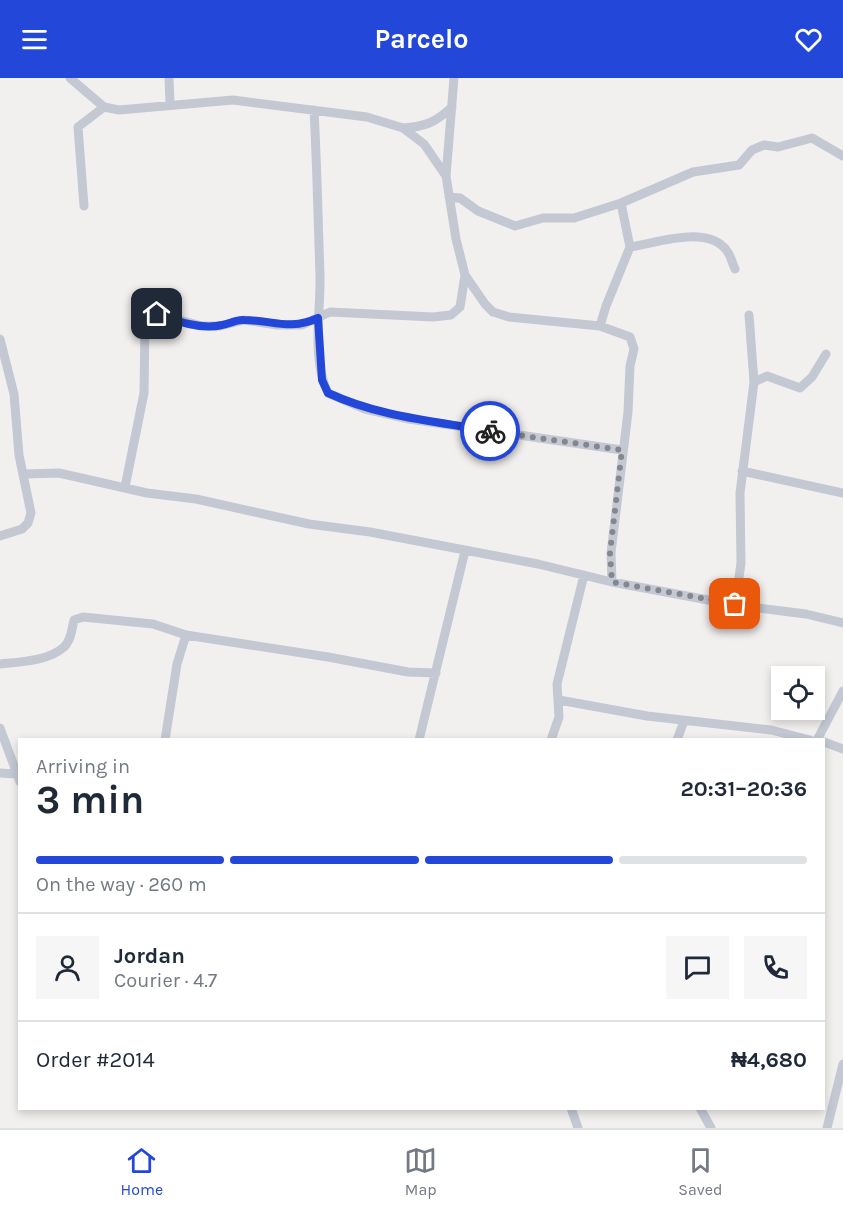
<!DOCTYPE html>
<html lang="en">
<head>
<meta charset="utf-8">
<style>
	body { margin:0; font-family:Karla,sans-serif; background:#f6f6f7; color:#1f2937; height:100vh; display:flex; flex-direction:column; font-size:22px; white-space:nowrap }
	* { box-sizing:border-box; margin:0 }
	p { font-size:20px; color:#747a83 }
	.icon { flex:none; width:33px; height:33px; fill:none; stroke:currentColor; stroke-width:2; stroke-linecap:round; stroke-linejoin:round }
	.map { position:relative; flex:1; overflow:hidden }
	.side { position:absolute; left:18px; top:660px; width:807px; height:372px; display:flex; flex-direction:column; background:#fff; border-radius:0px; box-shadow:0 3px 9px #0003 }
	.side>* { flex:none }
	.tools { position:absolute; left:771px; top:588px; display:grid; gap:12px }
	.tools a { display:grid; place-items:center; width:54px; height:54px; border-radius:0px; background:#fff; box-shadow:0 3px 9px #0003; font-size:30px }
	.pin { position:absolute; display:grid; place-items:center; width:51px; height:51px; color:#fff; margin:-26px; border-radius:12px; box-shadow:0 3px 9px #0006 }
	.courier { position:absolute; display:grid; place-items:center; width:60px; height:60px; margin:-30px; border:4px solid #2347d8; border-radius:50%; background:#fff; color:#222; box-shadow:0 2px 8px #0007 }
	.headline em { font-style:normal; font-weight:700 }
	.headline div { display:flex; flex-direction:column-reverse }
	.headline { display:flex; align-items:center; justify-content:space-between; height:102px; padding:0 18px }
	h1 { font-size:39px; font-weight:700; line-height:45px }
	.bar { display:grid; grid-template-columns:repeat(4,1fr); gap:9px 6px; align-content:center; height:72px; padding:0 18px }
	.bar i { height:8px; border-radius:4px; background:#e0e1e3 }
	.bar .current { background:#2347d8 }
	.bar p { grid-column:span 4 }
	.line { display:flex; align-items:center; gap:15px; padding:0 18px; border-top:2px solid #e0e1e3 }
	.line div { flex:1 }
	.round { display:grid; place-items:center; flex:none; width:63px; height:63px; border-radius:0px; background:#f6f6f7 }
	header { display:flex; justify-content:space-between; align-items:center; height:78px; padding:0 18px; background:#2347d8; color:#fff; font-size:27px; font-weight:700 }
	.menu { display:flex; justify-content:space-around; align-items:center; height:84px; border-top:2px solid #e0e1e3; background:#fff; font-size:16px; color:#747a83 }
	.menu a { display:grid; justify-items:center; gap:3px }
	.menu .current { color:#2347d8 }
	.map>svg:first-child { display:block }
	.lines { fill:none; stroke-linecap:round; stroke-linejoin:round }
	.street { stroke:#c3c8d3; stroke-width:9 }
	.done { stroke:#84878f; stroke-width:6; stroke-dasharray:0 10.8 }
	.route { stroke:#2347d8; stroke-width:8 }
</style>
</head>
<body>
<header><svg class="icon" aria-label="menu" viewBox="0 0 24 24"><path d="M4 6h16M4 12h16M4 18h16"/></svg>Parcelo<svg class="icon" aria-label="heart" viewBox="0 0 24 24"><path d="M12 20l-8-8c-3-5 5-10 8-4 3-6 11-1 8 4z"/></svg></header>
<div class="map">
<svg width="843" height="1050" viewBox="0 0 843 1050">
	<rect width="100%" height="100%" fill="#f2f0ef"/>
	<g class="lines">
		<!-- street -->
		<path class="street" d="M70 0 104 29 119 32 233 22 367 39 403 50 424 66 446 98
			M169 0 170 26
			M454 0 446 98 456 161 465 197 485 226 493 234 509 239 600 248 630 259 634 271 630 288 628 334 611 475 612 504
			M314 32C317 87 318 142 320 197 321 234 311 280 328 315L365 331 409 341 622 372
			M403 50C425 49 436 44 452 29
			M449 119 460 120 478 133 515 148 543 140H574L621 125 693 94 739 87 752 72 764 67 778 69 812 60 843 78
			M84 128 78 49 104 29
			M630 169C657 165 708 146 727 173 731 178 732 185 735 191
			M600 248 606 228 630 169 621 125
			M0 261 14 316 19 377 31 435 28 445 22 451 0 458
			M754 304 767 298 800 310 812 299 826 276
			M742 393 843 415
			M25 396 59 395 147 415 196 421 309 446 370 454 538 486 612 504 735 527 806 536 843 545
			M125 409 144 315 145 245 150 238 157 236 202 248H220L244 242 277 247H302L330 234 433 239 451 237 460 229 465 197
			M735 527 741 485 740 415 754 304 749 237
			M0 586C20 584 49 583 64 569 71 563 72 550 74 542L83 539 153 546 186 557 328 579 408 594 436 595
			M559 622 647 638 771 652 810 662
			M0 650 20 704
			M165 662 177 586 186 557
			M419 662 465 473
			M551 662 559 639 557 606 584 497
			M677 662 684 643
			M817 662 843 613
			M824 664 843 671
			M0 695 16 696
			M571 1030 578 1050
			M700 1030 711 1050
			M827 1050 843 986"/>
	</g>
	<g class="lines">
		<!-- done -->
		<path class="done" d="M490 353 622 372 610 475 612 504 735 526"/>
		<!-- route -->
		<path class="route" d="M157 236C176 243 201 252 222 247 230 246 236 241 244 242 273 242 289 253 318 240L322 302 328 315C380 339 434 343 490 353"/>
	</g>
</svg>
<div class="tools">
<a><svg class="icon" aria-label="locate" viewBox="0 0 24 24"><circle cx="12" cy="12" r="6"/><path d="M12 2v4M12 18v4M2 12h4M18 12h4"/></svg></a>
</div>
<div class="pin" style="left:735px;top:526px;background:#ea580c"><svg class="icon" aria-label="bag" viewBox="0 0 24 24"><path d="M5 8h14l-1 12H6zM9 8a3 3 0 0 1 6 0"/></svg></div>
<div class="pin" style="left:157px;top:236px;background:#1f2937"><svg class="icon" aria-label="home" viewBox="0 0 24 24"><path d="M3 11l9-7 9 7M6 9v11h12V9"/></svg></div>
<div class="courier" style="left:490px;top:353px"><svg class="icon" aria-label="bike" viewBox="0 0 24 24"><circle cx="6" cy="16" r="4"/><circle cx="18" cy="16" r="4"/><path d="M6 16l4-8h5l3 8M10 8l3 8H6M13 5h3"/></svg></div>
<section class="side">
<div class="headline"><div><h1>3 min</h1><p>Arriving in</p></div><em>20:31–20:36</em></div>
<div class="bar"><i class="current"></i><i class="current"></i><i class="current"></i><i></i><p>On the way · 260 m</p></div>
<div class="line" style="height:108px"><a class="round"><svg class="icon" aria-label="person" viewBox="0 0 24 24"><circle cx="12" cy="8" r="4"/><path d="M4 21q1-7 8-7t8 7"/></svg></a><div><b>Jordan</b><p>Courier · 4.7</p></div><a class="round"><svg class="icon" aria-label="chat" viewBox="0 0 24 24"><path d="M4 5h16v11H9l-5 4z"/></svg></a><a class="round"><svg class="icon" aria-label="phone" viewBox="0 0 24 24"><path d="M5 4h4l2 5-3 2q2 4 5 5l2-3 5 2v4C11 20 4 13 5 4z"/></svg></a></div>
<div class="line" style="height:78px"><div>Order #2014</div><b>₦4,680</b></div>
</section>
</div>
<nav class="menu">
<a class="current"><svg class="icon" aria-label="home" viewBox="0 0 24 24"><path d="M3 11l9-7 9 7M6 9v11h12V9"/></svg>Home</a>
<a><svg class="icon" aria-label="map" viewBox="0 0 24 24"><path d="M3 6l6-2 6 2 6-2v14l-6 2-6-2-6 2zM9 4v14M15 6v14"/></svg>Map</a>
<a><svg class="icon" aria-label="saved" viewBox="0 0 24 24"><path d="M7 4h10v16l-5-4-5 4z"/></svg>Saved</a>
</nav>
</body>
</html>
